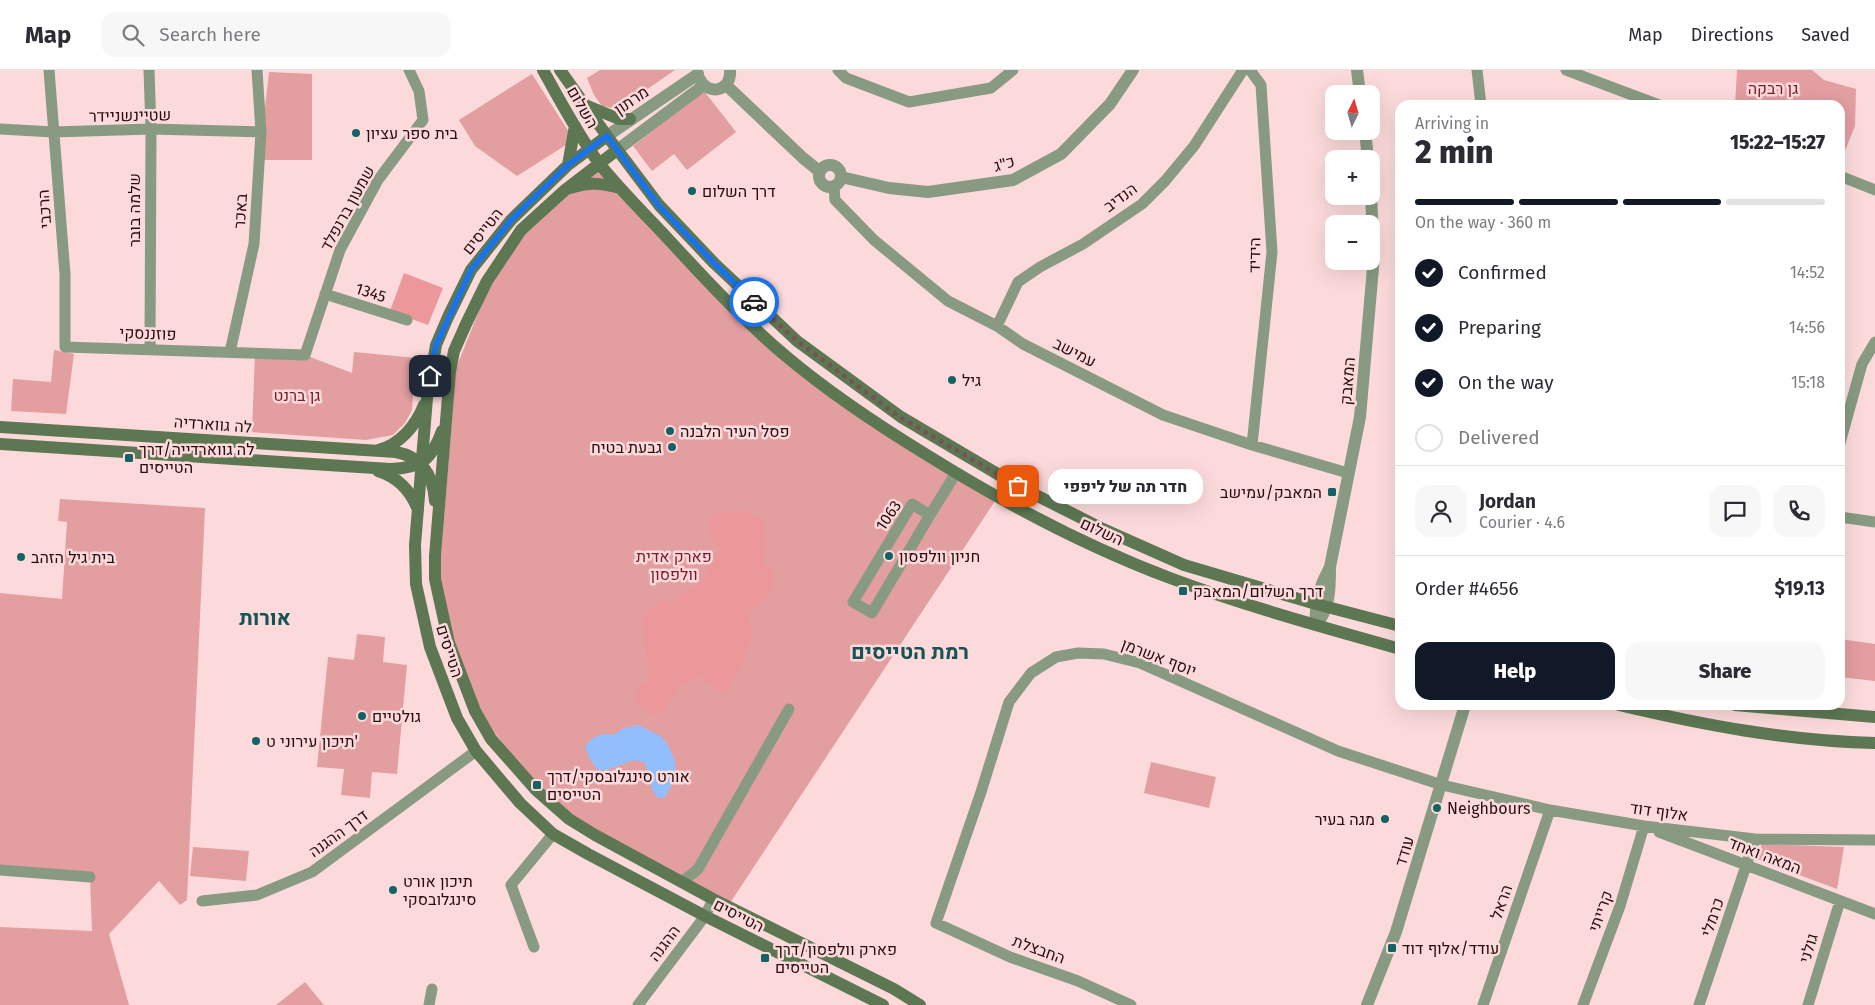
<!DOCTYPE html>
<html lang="en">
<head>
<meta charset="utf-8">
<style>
	body { margin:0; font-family:"Fira Sans",Heebo,sans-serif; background:#f7f7f7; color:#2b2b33; height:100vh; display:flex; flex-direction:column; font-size:19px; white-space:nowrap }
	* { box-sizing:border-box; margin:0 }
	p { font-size:16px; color:#7c7c81 }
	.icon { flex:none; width:28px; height:28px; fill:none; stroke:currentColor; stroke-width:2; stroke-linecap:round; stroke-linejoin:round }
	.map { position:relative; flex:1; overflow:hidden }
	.drawer { position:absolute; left:1395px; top:30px; width:450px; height:610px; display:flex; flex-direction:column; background:#fff; border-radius:15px; box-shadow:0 5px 20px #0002 }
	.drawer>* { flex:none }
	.needle { width:32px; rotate:5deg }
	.buttons { position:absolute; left:1325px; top:15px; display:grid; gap:10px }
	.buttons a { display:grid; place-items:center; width:55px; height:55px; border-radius:10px; background:#fff; box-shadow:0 5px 20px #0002; font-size:25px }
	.pin { position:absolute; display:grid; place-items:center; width:42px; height:42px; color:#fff; margin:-21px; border-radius:10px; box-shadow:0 2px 8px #0006 }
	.courier { position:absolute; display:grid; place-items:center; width:50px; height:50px; margin:-25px; border:4px solid #1a73e8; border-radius:50%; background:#fff; color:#222; box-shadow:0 1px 6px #0007 }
	.bubble { position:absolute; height:35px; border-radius:15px; background:#fff; box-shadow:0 5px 20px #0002; font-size:16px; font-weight:800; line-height:35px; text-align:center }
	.overview em { font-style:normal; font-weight:800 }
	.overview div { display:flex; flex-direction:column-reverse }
	.overview { display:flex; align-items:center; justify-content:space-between; height:85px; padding:0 20px }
	h1 { font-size:32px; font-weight:800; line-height:38px }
	.bar { display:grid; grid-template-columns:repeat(4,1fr); gap:8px 5px; align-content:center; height:60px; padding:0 20px }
	.bar i { height:6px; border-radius:4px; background:#e1e1e2 }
	.bar .on { background:#111827 }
	.bar p { grid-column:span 4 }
	.line { display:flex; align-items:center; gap:12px; padding:0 20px; border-top:1px solid #e1e1e2 }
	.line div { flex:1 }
	.round { display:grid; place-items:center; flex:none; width:52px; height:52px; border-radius:15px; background:#f7f7f7 }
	ol { padding:0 20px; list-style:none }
	li { display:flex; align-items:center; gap:15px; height:55px }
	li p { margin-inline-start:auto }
	li .icon { padding:5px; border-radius:50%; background:#111827; color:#fff; stroke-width:4 }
	li:last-child { color:#7c7c81 }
	li i { width:28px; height:28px; border:2px solid #e1e1e2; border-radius:50% }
	.primary-button { display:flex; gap:10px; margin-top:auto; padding:10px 20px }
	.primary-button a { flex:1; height:58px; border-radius:15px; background:#111827; color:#fff; font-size:20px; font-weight:800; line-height:58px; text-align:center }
	.primary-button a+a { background:#f7f7f7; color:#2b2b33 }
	header { display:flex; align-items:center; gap:30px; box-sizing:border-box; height:70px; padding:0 25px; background:#fff; border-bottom:1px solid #e1e1e2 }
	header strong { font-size:24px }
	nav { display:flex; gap:28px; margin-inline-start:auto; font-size:18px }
	.search { width:350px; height:45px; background:#f7f7f7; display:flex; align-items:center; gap:12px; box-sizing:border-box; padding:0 18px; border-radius:15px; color:#7c7c81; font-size:19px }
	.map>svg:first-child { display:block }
	.green { fill:#e39ea0 }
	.forest { fill:#ec979a }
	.water { fill:#92befd }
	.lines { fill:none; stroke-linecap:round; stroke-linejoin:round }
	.minor { stroke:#889a81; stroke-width:11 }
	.tertiary { stroke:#889a81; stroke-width:12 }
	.secondary { stroke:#5c7752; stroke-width:12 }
	.done { stroke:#735556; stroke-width:5; stroke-dasharray:0 9 }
	.route { stroke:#1a73e8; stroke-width:6 }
	.poi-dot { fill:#136365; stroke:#fcdadb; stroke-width:2 }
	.labels { text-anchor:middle; stroke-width:5; stroke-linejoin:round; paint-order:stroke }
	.park-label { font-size:16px; fill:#7c1a2a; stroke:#fcdadb }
	.street-label { font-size:16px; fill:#290d0f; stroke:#fcdadb }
	.poi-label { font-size:16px; fill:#290d0f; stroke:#fcdadb; text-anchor:start }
	.district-label { font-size:21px; font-weight:bold; fill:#165354; stroke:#fcdadb }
</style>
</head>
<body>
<header>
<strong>Map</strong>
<div class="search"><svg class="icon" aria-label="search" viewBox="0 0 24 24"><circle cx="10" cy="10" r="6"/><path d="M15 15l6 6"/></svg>Search here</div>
<nav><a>Map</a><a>Directions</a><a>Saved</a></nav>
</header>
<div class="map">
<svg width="1875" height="935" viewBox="0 0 1875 935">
	<rect width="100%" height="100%" fill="#fcdadb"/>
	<!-- green -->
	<path class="green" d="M600 0H675L623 36 613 38 602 36 594 25 587 8Z
		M1737 0H1812L1824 10 1856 19 1855 56 1840 93V35H1735Z
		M269 2 312 4V90H259Z
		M532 4 574 70 517 106 475 76 459 50Z
		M704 21 736 62 687 100 674 84 652 101 633 76Z
		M599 92 787 287 997 428 730 833 569 745 527 706 479 642 452 572 439 511 456 298 491 211 521 160Z
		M54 280 74 284 66 344 11 341 13 309 51 312Z
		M354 282 416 288 412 340 405 353 393 365 366 370 252 362 255 283 305 285 352 303Z
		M60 429 205 438 187 830 180 835 159 811 109 864 129 935H0V857L92 861 90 807 0 800V523L62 529 67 452 58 451Z
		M357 564 385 567 383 592 407 595 397 704 372 702 370 728 341 725 344 699 317 697 328 587 354 590Z
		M1840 569 1875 574V611L1840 607Z
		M1151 692 1216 707 1209 738 1144 723Z
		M1762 774 1844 777 1837 819 1757 789Z
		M193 777 249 781 246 811 190 806Z
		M305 912 324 935H276Z"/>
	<!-- forest -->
	<path class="forest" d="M404 203 443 218 428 255 390 241Z
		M750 441 764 452 767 475 763 491 774 504C773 522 765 532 750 542 749 550 752 557 751 565 748 587 734 606 724 626L699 606 677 619 664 642 650 645 634 631 638 618 650 608 642 553 648 540 664 530 675 534 677 527 703 511 719 480 711 465 709 453 715 443Z"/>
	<!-- water -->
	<path class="water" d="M639 655C645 659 654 662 660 666 664 668 668 675 670 679 680 699 676 710 664 728H658C649 719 650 705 645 693L634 690 604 701 597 699 589 687 585 676 593 668 603 664 613 665 624 658Z"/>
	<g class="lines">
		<!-- minor -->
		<path class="minor" d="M49 0 65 204V277L305 285 340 180 378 110 423 50 419 21 409 0
			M149 0 151 59 150 279
			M838 0 846 8 909 32 991 18 1013 0
			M1250 0 1261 15 1272 182 1252 375
			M1477 0 1481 35
			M1566 0 1659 35
			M0 59 54 62 151 59 261 62
			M1840 106 1875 120
			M834 117 835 130 874 170 948 231 997 256 1023 274 1163 345 1252 375 1348 403
			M325 224 407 250
			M997 256 1018 212 1040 197 1083 174 1142 134 1165 111 1194 76 1243 0
			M230 282 254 174 261 62 257 0
			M1840 373 1862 294 1875 272
			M930 445 872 543 853 532 912 434 930 445 956 403
			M1840 447 1875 452
			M1659 762 1875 844
			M0 800 90 807
			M682 812 698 799 789 639
			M202 831 257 825 312 802 476 681
			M534 877 511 815 553 764
			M429 935 432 919
			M638 935 705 846 713 829
			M1131 935 1078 911 1010 887 936 853 981 722 1009 632 1031 603 1056 587 1078 583 1104 584 1140 593 1338 681 1442 715 1550 740 1644 756 1755 769 1875 770
			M1483 935 1550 740
			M1583 935 1620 836 1644 756
			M1699 935 1755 769
			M1808 935 1840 831"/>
		<!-- tertiary -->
		<path class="tertiary" d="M1357 0 1360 24
			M699 8C708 27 732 21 730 0
			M726 15 803 88 819 101
			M1365 61 1368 89
			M607 66 698 4
			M617 80 704 15
			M819 106a11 11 0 1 1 22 0a11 11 0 1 1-22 0Z
			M841 107 889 118 928 122 1013 110 1061 84 1110 34 1133 0
			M1316 555C1330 539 1330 518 1330 497L1360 347 1374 186 1371 126
			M1316 555C1314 535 1319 517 1329 499
			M1367 935 1396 862 1465 635"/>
		<!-- secondary -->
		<path class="secondary" d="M543 0C560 31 577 63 598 92 620 120 646 145 670 171 707 211 745 252 787 287 831 324 878 355 927 385 1004 433 1085 476 1170 508 1245 536 1323 557 1400 579
			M560 0 607 66 659 135 714 193 797 271 901 347 1018 416 1103 459 1184 495 1316 534 1400 556
			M585 35 619 49H630
			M607 66 568 95 511 150 471 200 448 247 436 275 427 328 415 475 416 514 430 577 457 648 476 681 520 733 553 764 588 784 705 846 883 935
			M617 80 565 120 521 160 487 211 466 254 454 281 450 302 435 486V509L449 573 475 641 491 669 536 720 569 749 595 765 713 829 894 919 920 935
			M568 95 575 56
			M570 118C590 112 599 113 620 118
			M0 357 396 382C422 387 433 404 435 431
			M0 374 390 399C421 398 431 391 442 361
			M378 380C400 375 416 355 424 335
			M378 401C397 407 411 421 418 440
			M1619 635C1703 655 1788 671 1875 673
			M1735 635 1875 647"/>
	</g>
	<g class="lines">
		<!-- done -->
		<path class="done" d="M754 232 797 271 901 348 1018 416"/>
		<!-- route -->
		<path class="route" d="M430 306 436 275 471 200 511 150 568 95 607 66 659 136 714 193 754 232"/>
	</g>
	<!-- markers -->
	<g class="poi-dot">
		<circle cx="356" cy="63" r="5"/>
		<circle cx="692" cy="121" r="5"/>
		<circle cx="952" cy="310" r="5"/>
		<circle cx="670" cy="361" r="5"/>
		<circle cx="672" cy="377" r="5"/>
		<rect x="124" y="383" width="10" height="10" rx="2.5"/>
		<rect x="1327" y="417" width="10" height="10" rx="2.5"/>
		<circle cx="889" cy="486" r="5"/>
		<circle cx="21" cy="487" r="5"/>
		<rect x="1178" y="516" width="10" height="10" rx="2.5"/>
		<circle cx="362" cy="646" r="5"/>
		<circle cx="256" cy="671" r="5"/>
		<rect x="532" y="710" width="10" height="10" rx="2.5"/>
		<circle cx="1437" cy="738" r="5"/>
		<circle cx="1385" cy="749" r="5"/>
		<circle cx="393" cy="820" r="5"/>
		<rect x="1387" y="873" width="10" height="10" rx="2.5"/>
		<rect x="760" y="883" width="10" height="10" rx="2.5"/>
	</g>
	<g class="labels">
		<!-- park labels -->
		<g class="park-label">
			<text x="1773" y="24">גן רבקה</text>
			<text x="297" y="331">גן ברנט</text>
			<text x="674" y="492">פארק אדית<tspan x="674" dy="18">וולפסון</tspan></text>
		</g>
		<!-- street labels -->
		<g class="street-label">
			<text transform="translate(631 30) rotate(-34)" y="6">מרתון</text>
			<text transform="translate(583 37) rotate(60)" y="6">השלום</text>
			<text transform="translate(130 45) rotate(-1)" y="6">שטיינשניידר</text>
			<text transform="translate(1004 93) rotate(-16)" y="6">כ"ג</text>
			<text transform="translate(1120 127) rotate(-36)" y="6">הנדיב</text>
			<text transform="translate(347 138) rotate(-61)" y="6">שמעון ברנפלד</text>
			<text transform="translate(44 139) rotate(-94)" y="6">הרכבי</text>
			<text transform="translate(134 140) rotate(-90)" y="6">שלמה בובר</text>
			<text transform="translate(240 141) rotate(-86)" y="6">באכר</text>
			<text transform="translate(482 161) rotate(-51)" y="6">הטייסים</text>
			<text transform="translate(1254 185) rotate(-89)" y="6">הידיד</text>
			<text transform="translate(371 222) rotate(18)" y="6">1345</text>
			<text transform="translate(148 263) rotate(2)" y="6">פוזננסקי</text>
			<text transform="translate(1075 282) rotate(27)" y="6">עמישב</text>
			<text transform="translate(1347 311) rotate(-85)" y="6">המאבק</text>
			<text transform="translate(213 354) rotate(4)" y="6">לה גווארדיה</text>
			<text transform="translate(888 445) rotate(-56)" y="6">1063</text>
			<text transform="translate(1102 461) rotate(25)" y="6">השלום</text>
			<text transform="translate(450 581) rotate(72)" y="6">הטייסים</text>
			<text transform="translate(1159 587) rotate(21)" y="6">יוסף אשרמן</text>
			<text transform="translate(1659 741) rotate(8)" y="6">אלוף דוד</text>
			<text transform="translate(338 763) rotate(-36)" y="6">דרך ההגנה</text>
			<text transform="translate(1404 781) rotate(-73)" y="6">עודד</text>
			<text transform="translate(1765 785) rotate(21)" y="6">המאה ואחד</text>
			<text transform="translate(1501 832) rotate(-71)" y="6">הראל</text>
			<text transform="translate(1600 841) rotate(-70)" y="6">קרייתי</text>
			<text transform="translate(739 845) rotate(27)" y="6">הטייסים</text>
			<text transform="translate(1712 847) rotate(-71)" y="6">כרמלי</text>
			<text transform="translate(664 873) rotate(-53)" y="6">ההגנה</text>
			<text transform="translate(1808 878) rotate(-73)" y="6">גולני</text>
			<text transform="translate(1039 879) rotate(20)" y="6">החבצלת</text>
		</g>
		<!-- poi labels -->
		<g class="poi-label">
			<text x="366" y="69">בית ספר עציון</text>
			<text x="702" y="127">דרך השלום</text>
			<text x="962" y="316">גיל</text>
			<text x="680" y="367">פסל העיר הלבנה</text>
			<text x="662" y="383" text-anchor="end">גבעת בטיח</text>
			<text x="139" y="385">לה גווארדייה/דרך<tspan x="139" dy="18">הטייסים</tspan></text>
			<text x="1322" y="428" text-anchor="end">המאבק/עמישב</text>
			<text x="899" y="492">חניון וולפסון</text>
			<text x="31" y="493">בית גיל הזהב</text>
			<text x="1193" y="527">דרך השלום/המאבק</text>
			<text x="372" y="652">גולטיים</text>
			<text x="266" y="677">תיכון עירוני ט'</text>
			<text x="547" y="712">אורט סינגלובסקי/דרך<tspan x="547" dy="18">הטייסים</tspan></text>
			<text x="1447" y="744">Neighbours</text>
			<text x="1375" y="755" text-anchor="end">מגה בעיר</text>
			<text x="403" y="817">תיכון אורט<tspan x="403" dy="18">סינגלובסקי</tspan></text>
			<text x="1402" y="884">עודד/אלוף דוד</text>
			<text x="775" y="885">פארק וולפסון/דרך<tspan x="775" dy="18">הטייסים</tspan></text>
		</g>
		<!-- district labels -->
		<g class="district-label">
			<text x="265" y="555">אורות</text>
			<text x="910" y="589">רמת הטייסים</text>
		</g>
	</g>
</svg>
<div class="buttons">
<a><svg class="needle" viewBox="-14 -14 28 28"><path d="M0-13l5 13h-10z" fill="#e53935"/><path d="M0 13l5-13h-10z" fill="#7c7c81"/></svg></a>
<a>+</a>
<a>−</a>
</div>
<div class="pin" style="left:1018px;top:416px;background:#ea580c"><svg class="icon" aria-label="bag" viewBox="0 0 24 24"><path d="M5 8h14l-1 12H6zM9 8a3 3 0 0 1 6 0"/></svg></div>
<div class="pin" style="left:430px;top:306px;background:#1f2937"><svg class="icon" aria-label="home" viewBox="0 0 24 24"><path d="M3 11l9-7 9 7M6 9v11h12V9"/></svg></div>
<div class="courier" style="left:754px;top:232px"><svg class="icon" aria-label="car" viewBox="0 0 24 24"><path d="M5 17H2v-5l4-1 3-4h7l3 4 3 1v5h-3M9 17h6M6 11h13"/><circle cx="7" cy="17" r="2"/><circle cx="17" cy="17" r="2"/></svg></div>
<div class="bubble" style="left:1048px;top:399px;width:155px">חדר תה של ליפפי</div>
<section class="drawer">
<div class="overview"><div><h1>2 min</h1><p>Arriving in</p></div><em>15:22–15:27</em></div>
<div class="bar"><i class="on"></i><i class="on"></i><i class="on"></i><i></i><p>On the way · 360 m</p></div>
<ol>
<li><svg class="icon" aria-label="check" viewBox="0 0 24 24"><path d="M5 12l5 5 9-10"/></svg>Confirmed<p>14:52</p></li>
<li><svg class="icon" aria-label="check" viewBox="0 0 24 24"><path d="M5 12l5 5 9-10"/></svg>Preparing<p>14:56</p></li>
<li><svg class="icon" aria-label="check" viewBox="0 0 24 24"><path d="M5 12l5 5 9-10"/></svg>On the way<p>15:18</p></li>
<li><i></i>Delivered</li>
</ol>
<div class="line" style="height:90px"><a class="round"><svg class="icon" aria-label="person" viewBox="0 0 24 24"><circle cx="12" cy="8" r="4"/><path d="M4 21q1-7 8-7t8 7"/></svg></a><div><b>Jordan</b><p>Courier · 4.6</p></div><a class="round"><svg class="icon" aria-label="chat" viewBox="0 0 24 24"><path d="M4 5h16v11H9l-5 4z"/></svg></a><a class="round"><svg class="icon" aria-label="phone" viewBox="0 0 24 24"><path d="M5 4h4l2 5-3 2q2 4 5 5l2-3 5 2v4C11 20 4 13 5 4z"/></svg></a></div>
<div class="line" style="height:65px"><div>Order #4656</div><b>$19.13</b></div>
<div class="primary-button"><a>Help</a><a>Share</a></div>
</section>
</div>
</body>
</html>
